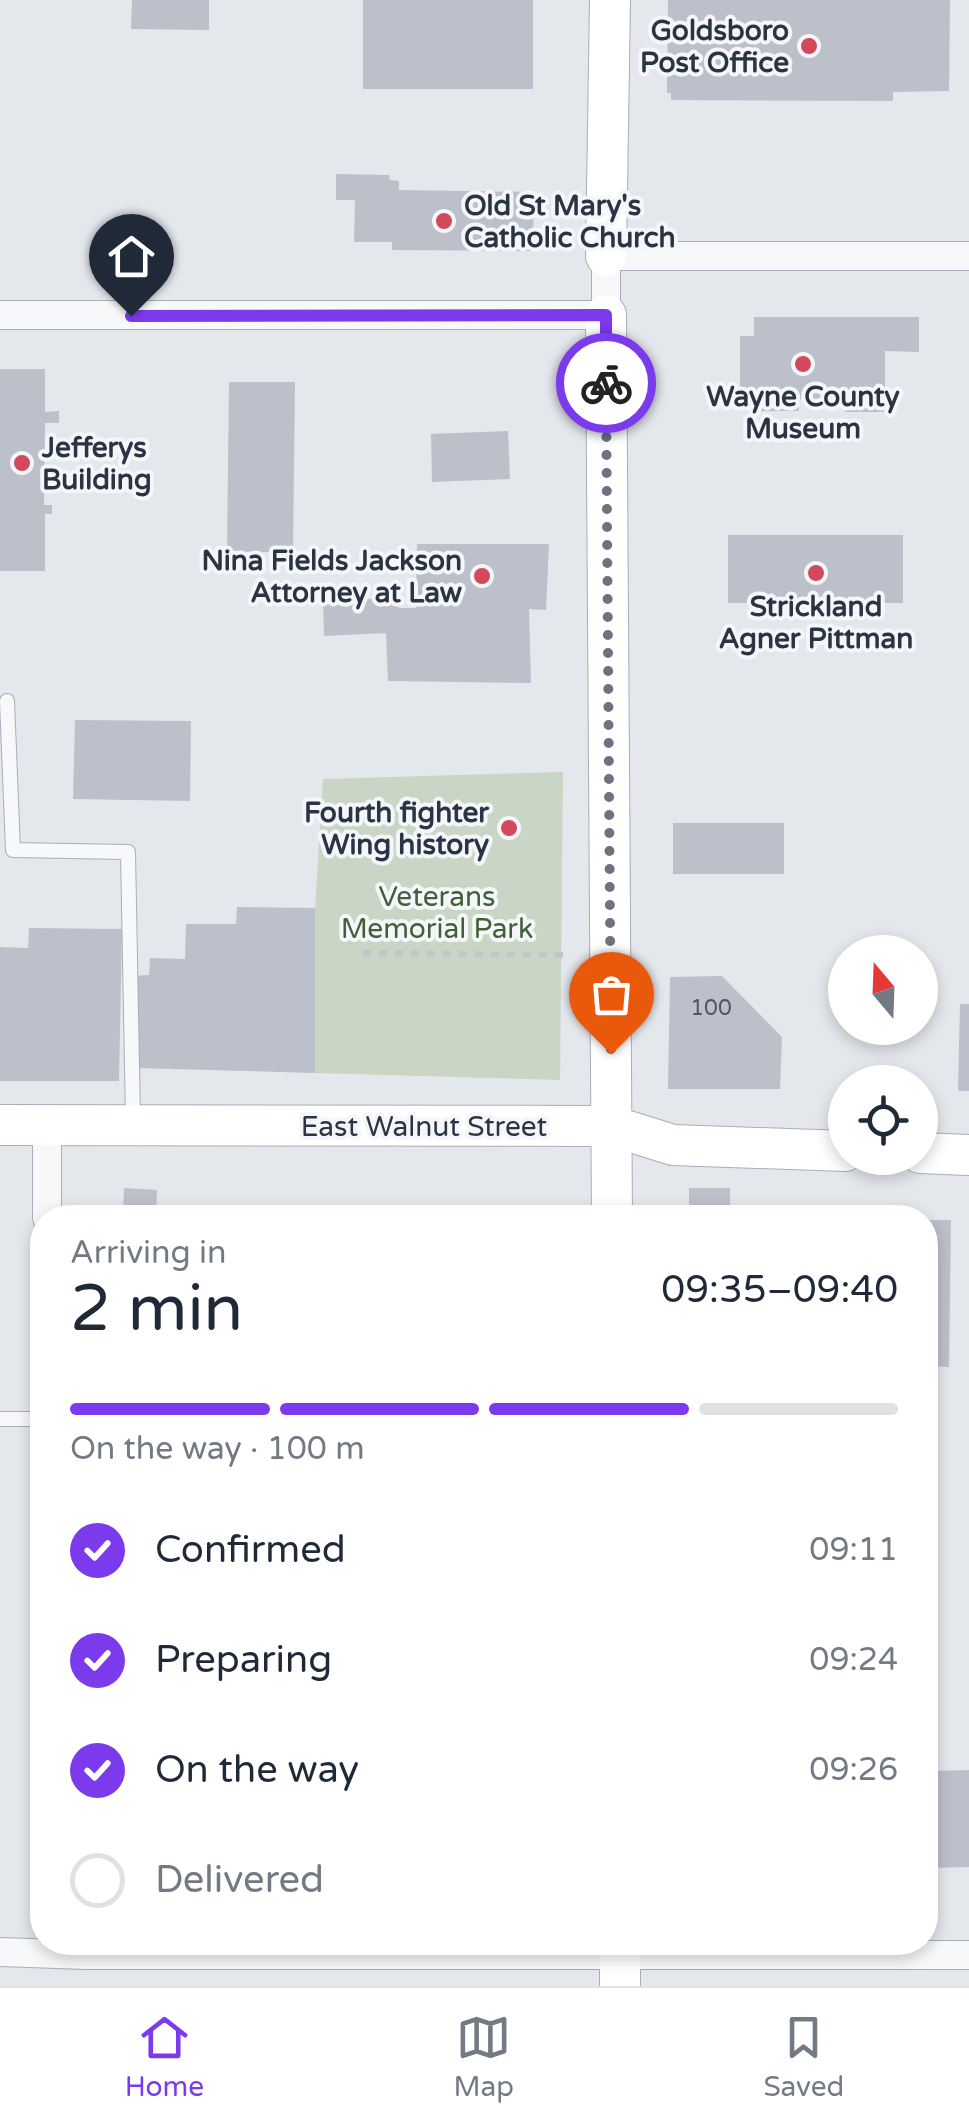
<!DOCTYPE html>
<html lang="en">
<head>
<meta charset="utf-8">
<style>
	body { margin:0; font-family:"Varela Round",sans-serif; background:#f2f2f3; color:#1f2937; height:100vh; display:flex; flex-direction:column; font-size:38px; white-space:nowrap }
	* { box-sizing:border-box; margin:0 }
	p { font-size:32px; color:#747a83 }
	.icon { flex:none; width:55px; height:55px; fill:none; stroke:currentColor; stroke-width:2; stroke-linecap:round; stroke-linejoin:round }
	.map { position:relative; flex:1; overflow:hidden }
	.side { position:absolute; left:30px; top:1205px; width:908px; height:750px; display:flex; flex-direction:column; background:#fff; border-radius:40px; box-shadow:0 5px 15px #0003 }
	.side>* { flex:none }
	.needle { width:65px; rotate:341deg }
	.tools { position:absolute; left:828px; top:935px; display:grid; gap:20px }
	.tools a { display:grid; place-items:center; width:110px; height:110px; border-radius:50%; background:#fff; box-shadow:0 5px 15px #0003; font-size:50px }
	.pin { position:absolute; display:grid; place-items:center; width:85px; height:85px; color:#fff; margin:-102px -42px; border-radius:50% 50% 50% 0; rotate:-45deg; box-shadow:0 0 10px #0007 }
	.pin .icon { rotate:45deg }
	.courier { position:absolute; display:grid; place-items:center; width:100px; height:100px; margin:-50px; border:8px solid #7c3aed; border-radius:50%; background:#fff; color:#222; box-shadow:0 2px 12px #0007 }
	.summary em { font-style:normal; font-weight:600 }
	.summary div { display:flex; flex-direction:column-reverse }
	.summary { display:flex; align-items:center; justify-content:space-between; height:170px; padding:0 40px }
	h1 { font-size:65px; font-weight:600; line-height:75px }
	.bar { display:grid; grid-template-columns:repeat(4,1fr); gap:15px 10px; align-content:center; height:120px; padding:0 40px }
	.bar i { height:12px; border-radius:8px; background:#e0e1e3 }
	.bar .current { background:#7c3aed }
	.bar p { grid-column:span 4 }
	ol { padding:0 40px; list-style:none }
	li { display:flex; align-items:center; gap:30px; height:110px }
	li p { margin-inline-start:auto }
	li .icon { padding:10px; border-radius:50%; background:#7c3aed; color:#fff; stroke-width:4 }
	li:last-child { color:#747a83 }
	li i { width:55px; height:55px; border:5px solid #e0e1e3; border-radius:50% }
	.tab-bar { display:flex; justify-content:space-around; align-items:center; height:140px; border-top:2px solid #e0e1e3; background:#fff; font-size:28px; color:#747a83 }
	.tab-bar a { display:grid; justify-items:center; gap:5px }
	.tab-bar .current { color:#7c3aed }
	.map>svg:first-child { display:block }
	.green { fill:#c9d6c5 }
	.building { fill:#bbc0ca }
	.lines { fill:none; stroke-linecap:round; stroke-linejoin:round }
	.lane-casing { stroke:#a9aeb7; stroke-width:16 }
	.street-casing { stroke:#a9aeb7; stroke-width:30 }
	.secondary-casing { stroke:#a9aeb7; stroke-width:42 }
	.path { stroke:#c2c5cb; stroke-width:6; stroke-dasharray:8 8; stroke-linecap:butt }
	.lane { stroke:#f7f8fa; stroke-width:14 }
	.street { stroke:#f7f8fa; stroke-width:28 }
	.secondary { stroke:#fff; stroke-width:40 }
	.done { stroke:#6c737f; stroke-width:10; stroke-dasharray:0 18 }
	.route { stroke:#7c3aed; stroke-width:12 }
	.poi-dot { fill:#d1495b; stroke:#f4f6f9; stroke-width:4 }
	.labels { text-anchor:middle; stroke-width:8; stroke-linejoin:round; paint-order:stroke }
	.number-label { font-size:22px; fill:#4f5766 }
	.poi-label { font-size:28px; font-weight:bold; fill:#2b3445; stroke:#f4f6f9; text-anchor:end }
	.park-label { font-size:28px; fill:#3f6138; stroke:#f4f6f9 }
	.street-label { font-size:28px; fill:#2b3445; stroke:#f4f6f9 }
</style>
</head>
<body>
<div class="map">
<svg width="969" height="1986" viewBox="0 0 969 1986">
	<rect width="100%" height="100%" fill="#e4e7ec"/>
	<!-- green -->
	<path class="green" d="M563 772 560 1080 315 1073V909L323 779Z"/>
	<!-- building -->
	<path class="building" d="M132 0H209V30L131 29Z
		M363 0H533V89H363Z
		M668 0H950L949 91 893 92V101L671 100V93H667Z
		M336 174 389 175 390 180 399 181V190L534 192 533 251 392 250V242H354L355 200H336Z
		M754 317H919V352L885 351V412H845V400L798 399 799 411H757V391H740V336H754Z
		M0 369H45V412L59 411V423H45L44 505H52V514H45V571H0Z
		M229 382H295L293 552H227Z
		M508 431 510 479 432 482 431 434Z
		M728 535H903V603H728Z
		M417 544H549L546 610 529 609 531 683 388 681 386 633 324 636 323 599H398L399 608H416Z
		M75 720 191 721 190 801 73 799Z
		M673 823H784V874H673Z
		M237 907 315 908V1073L134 1068V976L149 975 150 958 185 959 186 924H236Z
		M29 928 122 929 119 1081H0V947L28 948Z
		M722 976 782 1037 780 1089H668L670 977Z
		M960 1004H969V1091H958Z
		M124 1188 157 1190 156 1218H123Z
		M689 1188H730V1218H689Z
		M925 1220H951L949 1367 925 1366Z
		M969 1770V1867L925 1868V1777H929V1771Z"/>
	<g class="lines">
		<!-- lane casing -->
		<g class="lane-casing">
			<path id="lane" d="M7 701 13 850 128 852 133 1120
				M0 1419H42"/>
		</g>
		<!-- street casing -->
		<g class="street-casing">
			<path id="street" d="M0 315H606V256H969
				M47 1125V1218
				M0 1952 86 1955H969"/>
		</g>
		<!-- secondary casing -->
		<g class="secondary-casing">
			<path id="secondary" d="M606 256 610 0
				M606 315 612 1218
				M0 1125 612 1126 673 1145 845 1151
				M920 1153 969 1155
				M620 1942V1986"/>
		</g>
		<!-- path -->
		<path class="path" d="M363 953 567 955"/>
		<!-- lane -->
		<use href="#lane" class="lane"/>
		<!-- street -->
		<use href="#street" class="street"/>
		<!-- secondary -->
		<use href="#secondary" class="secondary"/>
	</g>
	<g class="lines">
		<!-- done -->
		<path class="done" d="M606 383 611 1054"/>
		<!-- route -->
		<path class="route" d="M131 316 606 315V383"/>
	</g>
	<!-- markers -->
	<g class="poi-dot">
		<circle cx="809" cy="46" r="10"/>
		<circle cx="444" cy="221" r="10"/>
		<circle cx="803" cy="364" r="10"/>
		<circle cx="22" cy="463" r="10"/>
		<circle cx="816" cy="573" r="10"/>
		<circle cx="482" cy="576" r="10"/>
		<circle cx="509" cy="828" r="10"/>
	</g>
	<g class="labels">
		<!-- number labels -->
		<g class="number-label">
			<text x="711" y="1015">100</text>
		</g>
		<!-- poi labels -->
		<g class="poi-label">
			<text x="789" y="40">Goldsboro<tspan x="789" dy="32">Post Office</tspan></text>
			<text x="464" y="215" text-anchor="start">Old St Mary's<tspan x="464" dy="32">Catholic Church</tspan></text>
			<text x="803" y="406" text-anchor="middle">Wayne County<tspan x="803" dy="32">Museum</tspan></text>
			<text x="42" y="457" text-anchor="start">Jefferys<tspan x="42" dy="32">Building</tspan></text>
			<text x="462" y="570">Nina Fields Jackson<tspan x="462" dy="32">Attorney at Law</tspan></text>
			<text x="816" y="616" text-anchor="middle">Strickland<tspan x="816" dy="32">Agner Pittman</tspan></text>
			<text x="489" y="822">Fourth fighter<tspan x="489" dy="32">Wing history</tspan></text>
		</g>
		<!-- park labels -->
		<g class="park-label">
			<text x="437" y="906">Veterans<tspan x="437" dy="32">Memorial Park</tspan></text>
		</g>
		<!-- street labels -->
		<g class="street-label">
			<text x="424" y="1136">East Walnut Street</text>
		</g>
	</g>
</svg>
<div class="tools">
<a><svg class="needle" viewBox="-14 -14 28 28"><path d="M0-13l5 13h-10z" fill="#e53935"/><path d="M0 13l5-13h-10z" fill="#747a83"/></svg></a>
<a><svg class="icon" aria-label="locate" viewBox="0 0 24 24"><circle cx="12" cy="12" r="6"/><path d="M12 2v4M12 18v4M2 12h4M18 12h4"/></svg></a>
</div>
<div class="pin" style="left:611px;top:1054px;background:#ea580c"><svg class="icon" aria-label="bag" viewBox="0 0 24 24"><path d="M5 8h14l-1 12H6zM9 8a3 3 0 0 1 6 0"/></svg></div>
<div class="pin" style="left:131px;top:316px;background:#1f2937"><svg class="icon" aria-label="home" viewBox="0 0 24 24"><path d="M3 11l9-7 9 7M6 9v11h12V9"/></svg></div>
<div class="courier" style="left:606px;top:383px"><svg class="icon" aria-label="bike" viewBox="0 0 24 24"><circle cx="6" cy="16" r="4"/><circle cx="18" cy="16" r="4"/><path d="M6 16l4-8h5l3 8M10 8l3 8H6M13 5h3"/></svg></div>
<section class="side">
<div class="summary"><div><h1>2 min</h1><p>Arriving in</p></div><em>09:35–09:40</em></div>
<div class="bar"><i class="current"></i><i class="current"></i><i class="current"></i><i></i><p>On the way · 100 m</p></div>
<ol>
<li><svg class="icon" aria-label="check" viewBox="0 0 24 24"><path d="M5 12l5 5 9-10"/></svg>Confirmed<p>09:11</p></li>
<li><svg class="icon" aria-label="check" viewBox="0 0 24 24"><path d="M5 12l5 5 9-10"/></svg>Preparing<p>09:24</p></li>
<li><svg class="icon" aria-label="check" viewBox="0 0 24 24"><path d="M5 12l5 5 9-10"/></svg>On the way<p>09:26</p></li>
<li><i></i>Delivered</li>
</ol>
</section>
</div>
<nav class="tab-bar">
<a class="current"><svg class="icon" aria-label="home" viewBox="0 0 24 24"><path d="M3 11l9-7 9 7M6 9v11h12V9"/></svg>Home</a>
<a><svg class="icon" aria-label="map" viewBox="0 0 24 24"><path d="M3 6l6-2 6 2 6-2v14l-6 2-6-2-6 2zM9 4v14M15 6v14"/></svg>Map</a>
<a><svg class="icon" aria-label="saved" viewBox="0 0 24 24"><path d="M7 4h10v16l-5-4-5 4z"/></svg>Saved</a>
</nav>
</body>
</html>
